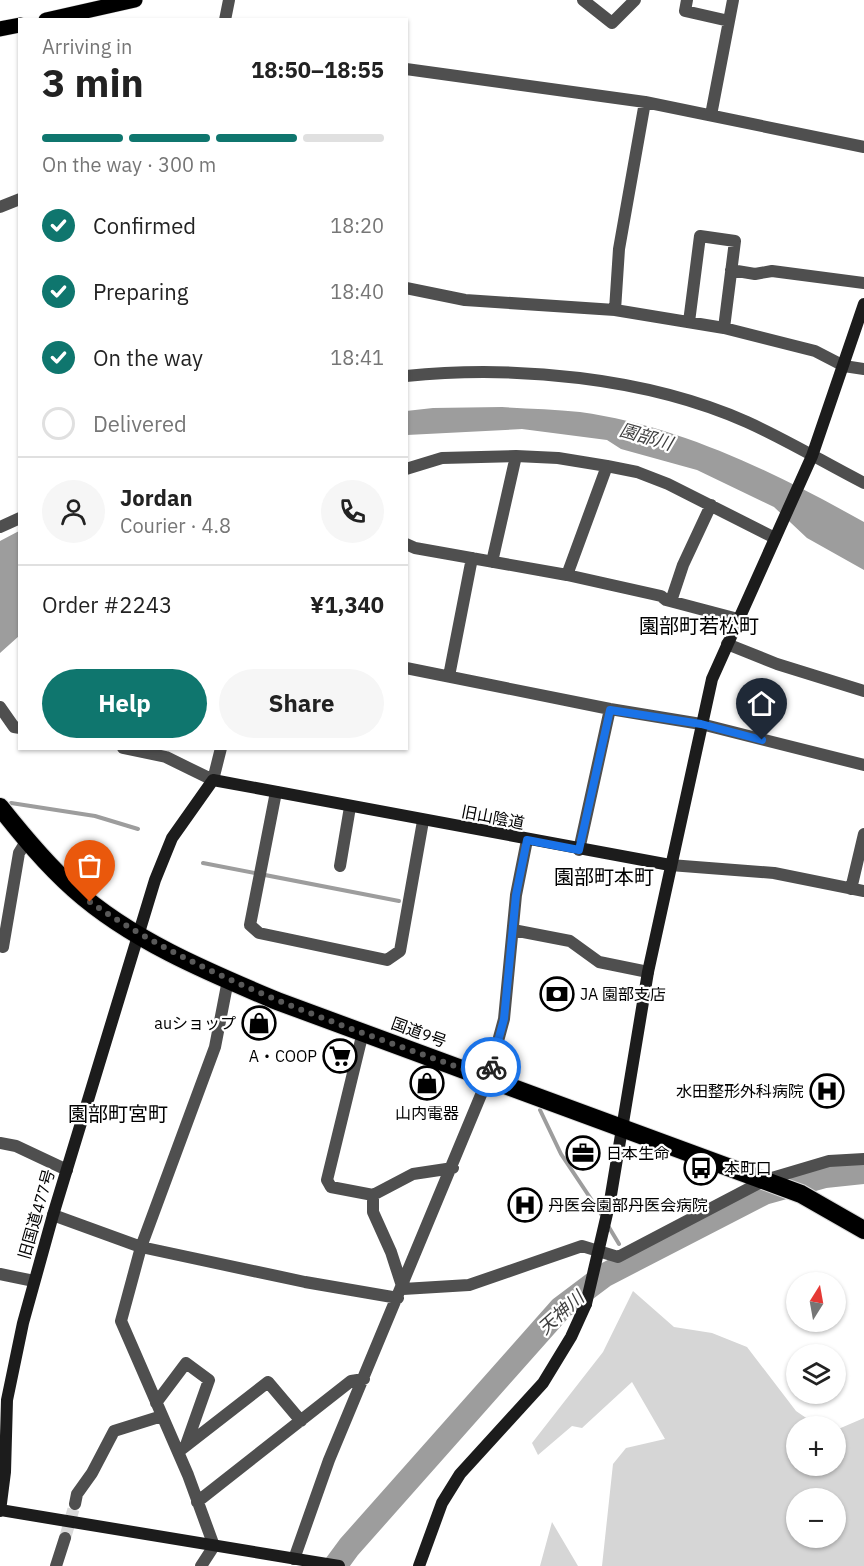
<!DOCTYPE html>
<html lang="en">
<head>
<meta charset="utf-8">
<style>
	body { margin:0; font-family:"IBM Plex Sans","Noto Sans JP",sans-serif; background:#f6f6f6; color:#222; height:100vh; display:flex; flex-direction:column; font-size:22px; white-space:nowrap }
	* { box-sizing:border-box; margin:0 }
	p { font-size:20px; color:#767676 }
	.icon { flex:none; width:33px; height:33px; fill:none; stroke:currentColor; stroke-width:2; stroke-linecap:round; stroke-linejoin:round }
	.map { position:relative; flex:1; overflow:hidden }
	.panel { position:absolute; left:18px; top:18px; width:390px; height:732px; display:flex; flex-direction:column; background:#fff; border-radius:0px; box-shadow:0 2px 4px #0004 }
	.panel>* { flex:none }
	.needle { width:39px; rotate:11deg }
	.buttons { position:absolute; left:786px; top:1272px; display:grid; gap:12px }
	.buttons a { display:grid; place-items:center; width:60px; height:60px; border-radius:50%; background:#fff; box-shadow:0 2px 4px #0004; font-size:30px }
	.pin { position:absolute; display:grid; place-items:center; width:51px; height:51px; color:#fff; margin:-62px -26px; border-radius:50% 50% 50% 0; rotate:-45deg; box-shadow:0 0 6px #0007 }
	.pin .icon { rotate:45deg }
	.courier { position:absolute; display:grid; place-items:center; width:60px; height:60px; margin:-30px; border:4px solid #1a73e8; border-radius:50%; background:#fff; color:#222; box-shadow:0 2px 8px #0007 }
	.head em { font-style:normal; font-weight:700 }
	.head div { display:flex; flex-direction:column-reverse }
	.head { display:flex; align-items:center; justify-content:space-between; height:102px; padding:0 24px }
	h1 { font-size:39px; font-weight:700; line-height:45px }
	.bar { display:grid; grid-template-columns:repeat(4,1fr); gap:9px 6px; align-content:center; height:72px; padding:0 24px }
	.bar i { height:8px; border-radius:4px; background:#e0e0e0 }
	.bar .on { background:#0f766e }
	.bar p { grid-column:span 4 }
	.line { display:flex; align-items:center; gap:15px; padding:0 24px; border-top:2px solid #e0e0e0 }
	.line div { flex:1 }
	.round { display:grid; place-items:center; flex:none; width:63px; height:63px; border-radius:32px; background:#f6f6f6 }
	ol { padding:0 24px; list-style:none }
	li { display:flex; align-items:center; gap:18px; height:66px }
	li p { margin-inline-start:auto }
	li .icon { padding:6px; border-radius:50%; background:#0f766e; color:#fff; stroke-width:4 }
	li:last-child { color:#767676 }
	li i { width:33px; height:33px; border:3px solid #e0e0e0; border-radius:50% }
	.cta { display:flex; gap:12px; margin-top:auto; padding:12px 24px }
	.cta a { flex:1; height:69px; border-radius:36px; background:#0f766e; color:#fff; font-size:24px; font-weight:700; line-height:69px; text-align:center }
	.cta a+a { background:#f6f6f6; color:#222 }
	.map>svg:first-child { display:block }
	.green { fill:#d6d6d6; fill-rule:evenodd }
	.water { fill:#9d9d9d }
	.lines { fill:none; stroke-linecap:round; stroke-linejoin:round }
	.stream { stroke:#9d9d9d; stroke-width:4 }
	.river { stroke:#9d9d9d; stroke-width:24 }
	.street-tunnel { stroke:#d9d9d9; stroke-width:12; stroke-dasharray:12 6; stroke-linecap:butt }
	.primary-casing { stroke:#dbdbdb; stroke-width:16 }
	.highway-casing { stroke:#dbdbdb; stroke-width:20 }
	.street { stroke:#4f4f4f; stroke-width:12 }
	.secondary { stroke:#1c1c1c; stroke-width:12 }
	.primary { stroke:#000; stroke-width:15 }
	.highway { stroke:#000; stroke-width:18 }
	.secondary-bridge { stroke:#1c1c1c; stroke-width:12 }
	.done { stroke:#595959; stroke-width:6; stroke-dasharray:0 10.8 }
	.route { stroke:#1a73e8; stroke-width:8 }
	.labels { text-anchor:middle; stroke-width:4.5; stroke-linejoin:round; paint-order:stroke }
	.street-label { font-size:16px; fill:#000; stroke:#fff }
	.poi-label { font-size:16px; fill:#000; stroke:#fff; text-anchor:start }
	.water-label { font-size:18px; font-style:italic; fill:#3e3e3e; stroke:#fff }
	.quarter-label { font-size:20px; fill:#000; stroke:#fff }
</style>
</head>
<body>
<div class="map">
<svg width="864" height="1566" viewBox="0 0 864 1566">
	<rect width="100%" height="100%" fill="#fff"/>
	<!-- green -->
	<path class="green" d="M633 1291 674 1327 712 1333 747 1347 796 1411 818 1426H796V1466H836V1430L864 1418V1566H602L613 1464 626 1448 665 1439 632 1382 582 1428 572 1426 538 1455 532 1443 603 1352ZM796 1498H836V1538H796Z
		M552 1522 578 1566H540Z"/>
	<!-- water -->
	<path class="water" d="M502 407C528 409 554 409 580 412 681 426 776 473 864 522V570L807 538 774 507 697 470 621 449 607 440 522 429 407 435 406 411 433 408Z
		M19 531V636L0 653V541Z"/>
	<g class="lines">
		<!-- stream -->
		<path class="stream" d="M11 803 95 816 138 829
			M203 863 399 901
			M540 1110 561 1154 603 1217
			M607 1224 619 1244
			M629 1260 630 1261"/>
		<!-- river -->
		<path class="river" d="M335 1566 349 1547 561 1308 605 1275 764 1193 825 1176 864 1172"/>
		<!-- street-tunnel -->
		<path class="street-tunnel" d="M65 1538 75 1504"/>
		<!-- primary casing -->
		<g class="primary-casing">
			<path id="primary" d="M46 20 135 0
				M0 29 20 25"/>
		</g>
		<!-- highway casing -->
		<g class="highway-casing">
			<path id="highway" d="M0 807C23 836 46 864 74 889 131 940 208 972 277 1001L801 1194 864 1230"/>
		</g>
		<!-- street -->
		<path class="street" d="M583 0 612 23 635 0
			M687 0 685 11 729 21
			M225 20 229 0
			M406 69 645 102 864 147
			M711 115 733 0
			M0 207 20 199
			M731 270 755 274 772 271 864 283
			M406 288 465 300 615 310 724 328 815 351 844 366 864 369
			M615 310 619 249 645 102
			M689 322 700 236 735 241 724 328
			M406 376C515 365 646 377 747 422 787 440 825 463 864 483
			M406 469 442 458 516 456 558 458 607 466 637 472 668 484 775 538
			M0 527 20 518
			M406 544 415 548 567 575 661 596 666 600 738 619
			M492 562 516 456
			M567 575 607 466
			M671 601 683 565 711 505
			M727 644 777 664 864 691
			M406 668 610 709 701 724 864 765
			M449 676 472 558
			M0 707 14 727 20 728
			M123 748 166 757 213 780 221 748
			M276 792 250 925 259 933 387 960 400 951 423 821
			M579 850 610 709
			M670 865 774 873 864 891
			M340 866 350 807
			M851 889 864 834
			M513 930 570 941 599 962 648 972
			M0 946 3 947 19 853 27 840
			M363 1032 327 1180 331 1187 373 1195 413 1174 453 1168
			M0 1143 16 1146 67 1170
			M373 1195V1212L391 1252 403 1289 469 1285 582 1246 618 1257 765 1180 829 1161 864 1159
			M53 1215 141 1247 305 1282 398 1298
			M0 1274 34 1281
			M156 1403 186 1363 209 1380 186 1445
			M178 1452 268 1382 301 1421
			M197 1502 351 1381 364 1379
			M75 1504 77 1494 92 1473 114 1431 162 1416
			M294 1559 329 1460 488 1078 504 1019 516 895 527 840
			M56 1566 65 1538
			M201 1566 214 1546 188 1475 121 1321 141 1247 215 1047 228 980"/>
		<!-- secondary -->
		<path class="secondary" d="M610 1201 648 972 712 679 812 456 864 304
			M0 1510 339 1566
			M0 1511 5 1472 7 1400 23 1323 53 1215 155 880 172 838 213 780 670 865
			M419 1566 442 1503 460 1474 543 1383 571 1337 586 1304"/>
		<!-- primary -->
		<use href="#primary" class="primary"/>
		<!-- highway -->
		<use href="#highway" class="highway"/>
		<!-- secondary-bridge -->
		<path class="secondary-bridge" d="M586 1304 610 1201"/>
	</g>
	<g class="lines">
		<!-- done -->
		<path class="done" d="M90 902C211 985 351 1028 488 1078L491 1067"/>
		<!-- route -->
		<path class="route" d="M491 1067 504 1019 516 895 527 840 579 850 610 710 701 724 762 740"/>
	</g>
	<!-- icons -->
	<defs>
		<g id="bank-ring" transform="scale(1.725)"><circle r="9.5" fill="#fff" stroke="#000" stroke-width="1.5"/><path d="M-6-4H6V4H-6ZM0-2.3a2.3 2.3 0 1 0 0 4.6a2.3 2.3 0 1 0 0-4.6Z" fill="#000"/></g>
		<g id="shop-ring" transform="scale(1.725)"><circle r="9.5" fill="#fff" stroke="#000" stroke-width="1.5"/><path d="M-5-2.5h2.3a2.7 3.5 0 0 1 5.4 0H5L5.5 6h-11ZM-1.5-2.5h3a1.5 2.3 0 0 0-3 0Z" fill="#000"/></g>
		<g id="supermarket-ring" transform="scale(1.725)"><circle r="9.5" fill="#fff" stroke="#000" stroke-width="1.5"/><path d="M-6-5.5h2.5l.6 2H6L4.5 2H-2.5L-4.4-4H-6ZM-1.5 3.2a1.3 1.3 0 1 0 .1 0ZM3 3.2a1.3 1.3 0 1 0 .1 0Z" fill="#000"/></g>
		<g id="hospital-ring" transform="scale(1.725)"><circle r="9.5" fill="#fff" stroke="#000" stroke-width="1.5"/><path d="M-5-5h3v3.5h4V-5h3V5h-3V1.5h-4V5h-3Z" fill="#000"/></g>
		<g id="office-ring" transform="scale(1.725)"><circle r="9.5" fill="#fff" stroke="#000" stroke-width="1.5"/><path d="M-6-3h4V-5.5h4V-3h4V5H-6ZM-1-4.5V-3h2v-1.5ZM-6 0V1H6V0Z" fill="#000"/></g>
		<g id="bus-ring" transform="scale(1.725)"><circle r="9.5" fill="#fff" stroke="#000" stroke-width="1.5"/><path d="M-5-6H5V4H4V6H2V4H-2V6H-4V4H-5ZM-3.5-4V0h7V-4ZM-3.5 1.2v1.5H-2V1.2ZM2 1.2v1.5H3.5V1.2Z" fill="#000"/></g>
	</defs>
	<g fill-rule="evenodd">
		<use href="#bank-ring" x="557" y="994"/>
		<use href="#shop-ring" x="259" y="1023"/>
		<use href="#supermarket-ring" x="340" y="1056"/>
		<use href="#shop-ring" x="427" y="1083"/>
		<use href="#hospital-ring" x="827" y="1091"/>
		<use href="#office-ring" x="583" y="1153"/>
		<use href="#bus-ring" x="701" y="1168"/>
		<use href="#hospital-ring" x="525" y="1205"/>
	</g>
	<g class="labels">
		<!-- street labels -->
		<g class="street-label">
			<text transform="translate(493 817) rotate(11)" y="6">旧山陰道</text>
			<text transform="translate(419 1032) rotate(20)" y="6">国道9号</text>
			<text transform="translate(36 1214) rotate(-74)" y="6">旧国道477号</text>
		</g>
		<!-- poi labels -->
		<g class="poi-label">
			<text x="580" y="1000">JA 園部支店</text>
			<text x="236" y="1029" text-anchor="end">auショップ</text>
			<text x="317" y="1062" text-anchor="end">A・COOP</text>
			<text x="804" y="1097" text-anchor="end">水田整形外科病院</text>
			<text x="427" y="1119" text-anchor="middle">山内電器</text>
			<text x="606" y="1159">日本生命</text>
			<text x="724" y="1174">本町口</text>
			<text x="548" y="1211">丹医会園部丹医会病院</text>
		</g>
		<!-- water labels -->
		<g class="water-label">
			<text transform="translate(646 437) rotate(16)" y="6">園部川</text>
			<text transform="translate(561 1313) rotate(-42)" y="6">天神川</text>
		</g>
		<!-- quarter labels -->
		<g class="quarter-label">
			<text x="699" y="633">園部町若松町</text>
			<text x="604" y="884">園部町本町</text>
			<text x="118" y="1121">園部町宮町</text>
		</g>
	</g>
</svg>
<div class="buttons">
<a><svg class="needle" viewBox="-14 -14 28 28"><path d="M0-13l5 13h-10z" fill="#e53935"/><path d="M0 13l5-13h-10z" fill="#767676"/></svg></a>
<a><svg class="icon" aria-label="layers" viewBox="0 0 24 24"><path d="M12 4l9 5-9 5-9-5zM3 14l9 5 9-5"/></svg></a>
<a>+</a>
<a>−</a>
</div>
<div class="pin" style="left:90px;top:902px;background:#ea580c"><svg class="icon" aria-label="bag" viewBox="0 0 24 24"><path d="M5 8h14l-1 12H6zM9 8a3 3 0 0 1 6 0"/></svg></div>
<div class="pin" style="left:762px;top:740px;background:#1f2937"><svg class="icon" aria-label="home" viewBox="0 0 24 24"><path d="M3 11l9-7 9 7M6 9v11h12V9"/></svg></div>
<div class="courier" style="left:491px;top:1067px"><svg class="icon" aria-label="bike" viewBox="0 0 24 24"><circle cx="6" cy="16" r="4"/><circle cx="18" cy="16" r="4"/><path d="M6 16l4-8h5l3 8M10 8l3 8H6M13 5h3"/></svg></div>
<section class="panel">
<div class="head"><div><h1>3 min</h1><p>Arriving in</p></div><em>18:50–18:55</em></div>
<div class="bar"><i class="on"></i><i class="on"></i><i class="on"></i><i></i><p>On the way · 300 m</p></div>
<ol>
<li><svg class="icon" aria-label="check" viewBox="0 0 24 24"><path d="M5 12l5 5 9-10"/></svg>Confirmed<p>18:20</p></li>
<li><svg class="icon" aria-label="check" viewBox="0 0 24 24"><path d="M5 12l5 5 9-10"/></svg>Preparing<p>18:40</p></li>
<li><svg class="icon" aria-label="check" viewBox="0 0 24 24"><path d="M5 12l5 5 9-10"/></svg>On the way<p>18:41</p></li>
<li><i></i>Delivered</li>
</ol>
<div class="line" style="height:108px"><a class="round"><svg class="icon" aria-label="person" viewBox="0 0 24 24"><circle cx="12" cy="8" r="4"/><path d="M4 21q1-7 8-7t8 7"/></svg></a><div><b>Jordan</b><p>Courier · 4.8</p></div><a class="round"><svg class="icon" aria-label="phone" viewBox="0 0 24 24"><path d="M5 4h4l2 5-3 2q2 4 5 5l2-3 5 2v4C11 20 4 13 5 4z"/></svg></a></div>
<div class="line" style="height:78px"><div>Order #2243</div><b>¥1,340</b></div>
<div class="cta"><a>Help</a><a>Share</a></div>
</section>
</div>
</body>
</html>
